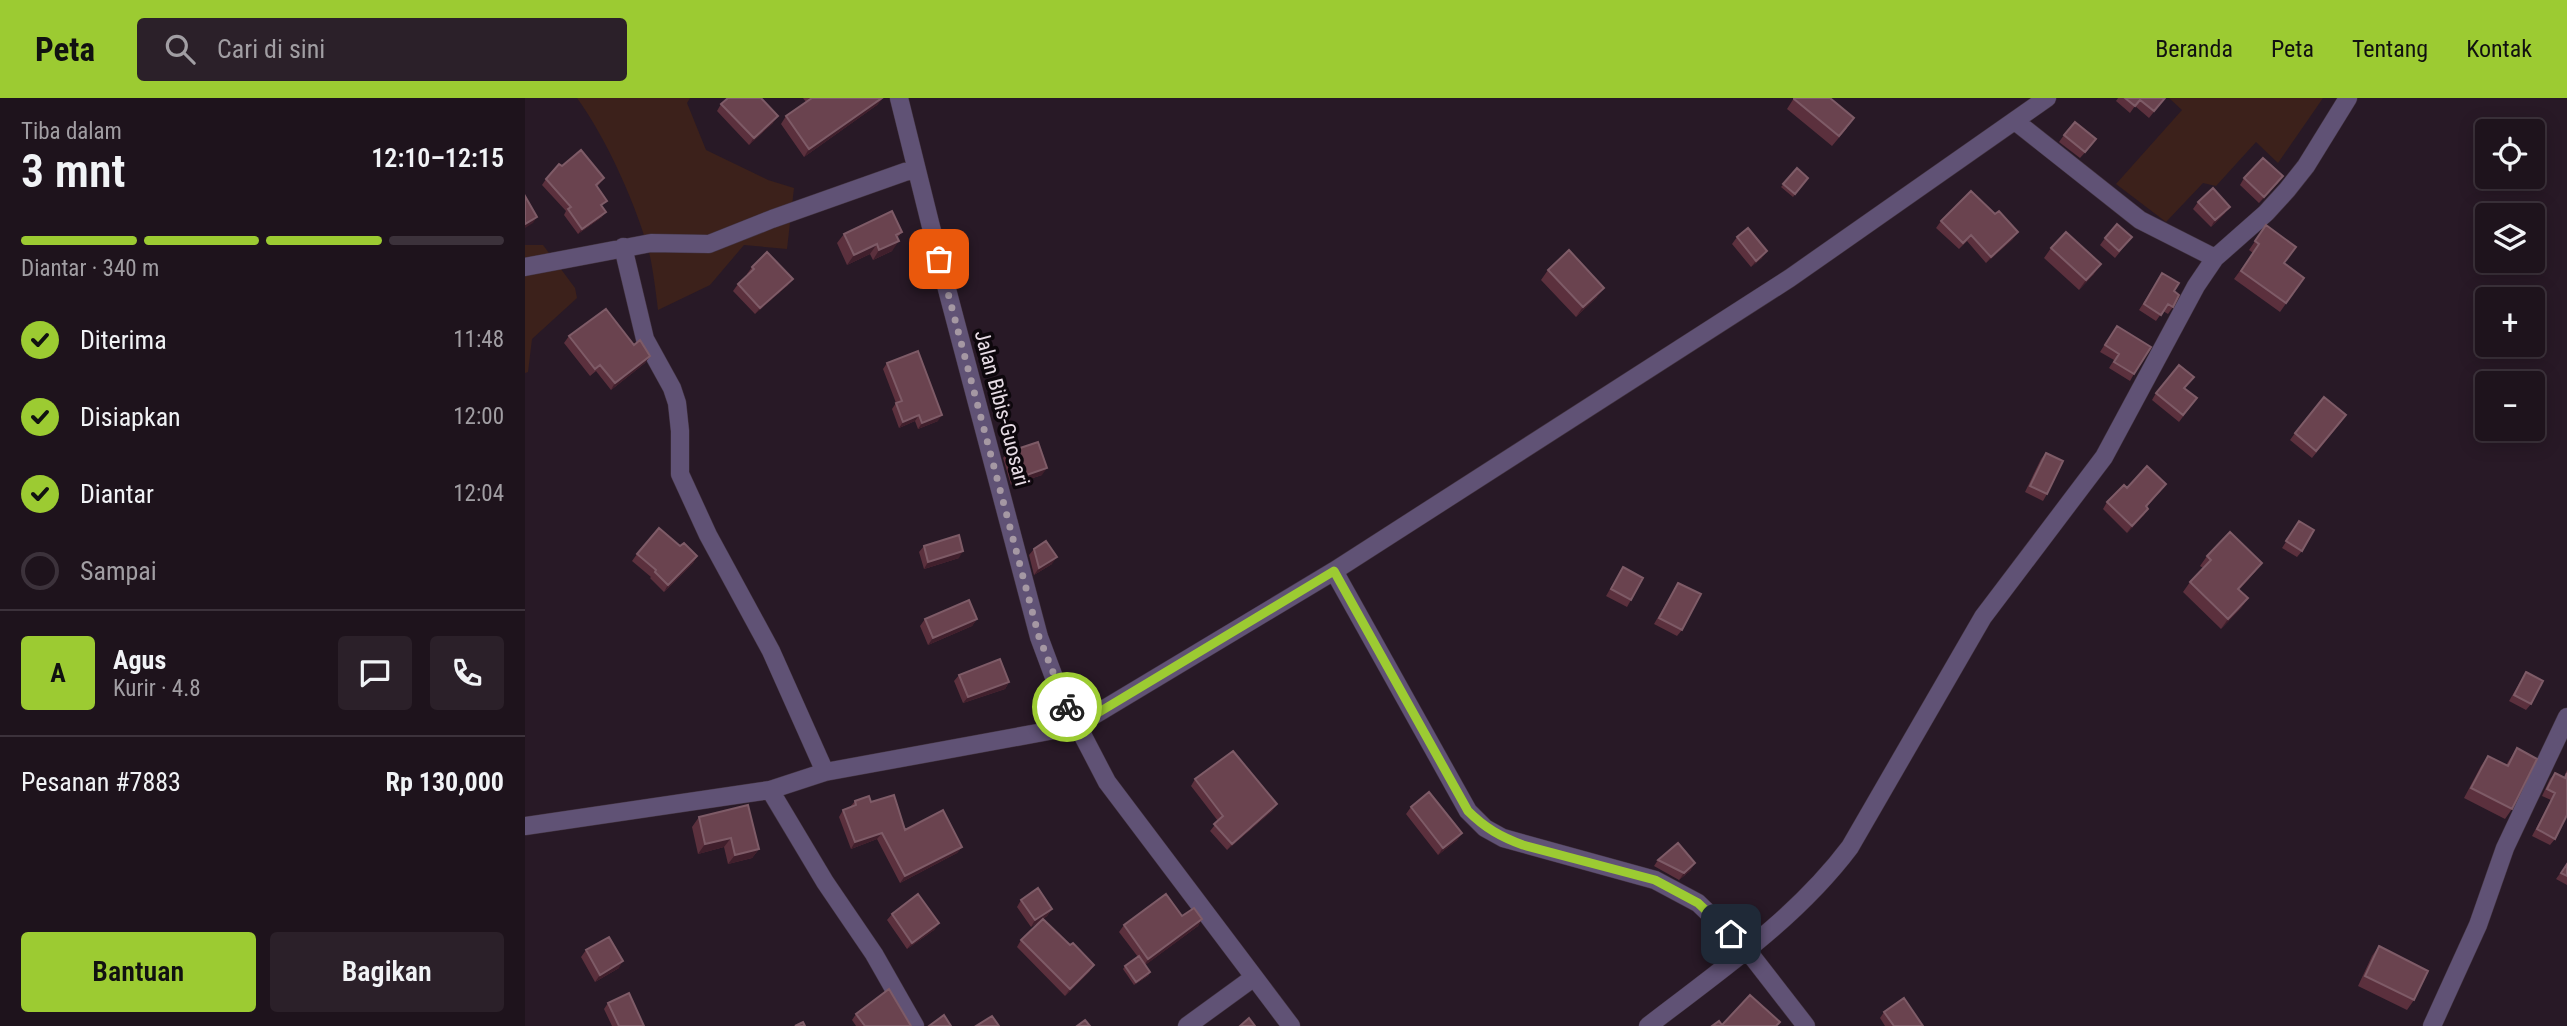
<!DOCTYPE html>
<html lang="id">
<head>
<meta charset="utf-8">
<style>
	body { margin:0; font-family:"Roboto Condensed",sans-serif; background:#2b2029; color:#f1f3f6; height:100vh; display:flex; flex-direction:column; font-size:26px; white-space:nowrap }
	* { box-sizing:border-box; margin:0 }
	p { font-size:23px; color:#a19ea3 }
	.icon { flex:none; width:38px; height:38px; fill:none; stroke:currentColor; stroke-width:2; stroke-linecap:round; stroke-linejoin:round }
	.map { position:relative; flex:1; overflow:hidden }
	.sheet { display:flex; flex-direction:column; background:#1e131c; width:525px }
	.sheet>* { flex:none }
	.buttons { position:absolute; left:1950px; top:21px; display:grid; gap:14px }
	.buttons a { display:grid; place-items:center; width:70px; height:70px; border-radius:7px; background:#1e131c; box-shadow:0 4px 18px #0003,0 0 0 2px #3c323b; font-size:35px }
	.pin { position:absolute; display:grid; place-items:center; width:60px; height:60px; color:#fff; margin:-30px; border-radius:14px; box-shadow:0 4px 10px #0006 }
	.courier { position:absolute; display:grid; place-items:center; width:70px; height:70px; margin:-35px; border:5px solid #9ccb32; border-radius:50%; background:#fff; color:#222; box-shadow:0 2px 9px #0007 }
	.head em { font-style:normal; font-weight:600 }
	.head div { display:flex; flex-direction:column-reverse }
	.head { display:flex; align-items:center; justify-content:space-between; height:119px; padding:0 21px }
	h1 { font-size:46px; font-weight:600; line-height:52px }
	.bar { display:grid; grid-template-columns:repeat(4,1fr); gap:10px 7px; align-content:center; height:84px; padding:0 21px }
	.bar i { height:9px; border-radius:5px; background:#3c323b }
	.bar .on { background:#9ccb32 }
	.bar p { grid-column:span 4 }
	.line { display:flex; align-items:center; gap:18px; padding:0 21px; border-top:2px solid #3c323b }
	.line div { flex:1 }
	.round { display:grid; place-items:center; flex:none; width:74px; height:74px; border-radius:7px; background:#2b2029 }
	ol { padding:0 21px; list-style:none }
	li { display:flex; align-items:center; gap:21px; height:77px }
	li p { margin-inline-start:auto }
	li .icon { padding:7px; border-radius:50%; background:#9ccb32; color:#111; stroke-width:4 }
	li:last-child { color:#a19ea3 }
	li i { width:38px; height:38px; border:4px solid #3c323b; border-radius:50% }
	.button { display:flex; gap:14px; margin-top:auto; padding:14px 21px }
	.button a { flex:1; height:80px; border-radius:7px; background:#9ccb32; color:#111; font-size:28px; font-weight:600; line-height:80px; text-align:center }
	.button a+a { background:#2b2029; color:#f1f3f6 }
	header { display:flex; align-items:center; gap:42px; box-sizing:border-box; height:98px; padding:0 35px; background:#9ccb32; color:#111 }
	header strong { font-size:33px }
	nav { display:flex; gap:38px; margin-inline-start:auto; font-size:24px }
	.search { width:490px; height:63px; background:#2b2029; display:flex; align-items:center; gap:18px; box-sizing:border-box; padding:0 24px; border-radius:7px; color:#a19ea3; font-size:26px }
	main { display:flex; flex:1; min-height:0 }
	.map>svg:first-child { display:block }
	.green { fill:#3c211b }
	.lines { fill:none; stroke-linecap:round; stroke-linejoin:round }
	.minor-casing { stroke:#433441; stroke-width:19 }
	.minor { stroke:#605275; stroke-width:18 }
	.wall { fill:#5b303d }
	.shaded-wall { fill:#401f2c }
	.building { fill:#6a434f; stroke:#7e5b67; stroke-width:2 }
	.done { stroke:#a598a3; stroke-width:7; stroke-dasharray:0 12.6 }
	.route { stroke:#9ccb32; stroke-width:9 }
	.labels { text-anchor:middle; stroke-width:7; stroke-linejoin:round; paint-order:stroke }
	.street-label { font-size:21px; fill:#e8dde6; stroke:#0d070c }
</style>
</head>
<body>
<header>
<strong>Peta</strong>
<div class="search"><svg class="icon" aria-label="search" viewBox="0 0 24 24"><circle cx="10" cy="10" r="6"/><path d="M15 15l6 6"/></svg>Cari di sini</div>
<nav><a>Beranda</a><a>Peta</a><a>Tentang</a><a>Kontak</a></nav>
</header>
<main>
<section class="sheet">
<div class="head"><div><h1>3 mnt</h1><p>Tiba dalam</p></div><em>12:10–12:15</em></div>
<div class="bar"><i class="on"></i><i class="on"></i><i class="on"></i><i></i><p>Diantar · 340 m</p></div>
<ol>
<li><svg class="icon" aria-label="check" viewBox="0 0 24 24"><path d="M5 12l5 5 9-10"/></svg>Diterima<p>11:48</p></li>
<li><svg class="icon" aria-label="check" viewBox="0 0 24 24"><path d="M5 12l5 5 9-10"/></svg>Disiapkan<p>12:00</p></li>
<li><svg class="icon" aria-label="check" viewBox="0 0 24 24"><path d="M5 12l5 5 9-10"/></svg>Diantar<p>12:04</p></li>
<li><i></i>Sampai</li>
</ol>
<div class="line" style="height:126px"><b class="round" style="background:#9ccb32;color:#111">A</b><div><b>Agus</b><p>Kurir · 4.8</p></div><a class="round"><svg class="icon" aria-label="chat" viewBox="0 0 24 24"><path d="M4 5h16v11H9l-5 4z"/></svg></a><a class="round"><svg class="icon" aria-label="phone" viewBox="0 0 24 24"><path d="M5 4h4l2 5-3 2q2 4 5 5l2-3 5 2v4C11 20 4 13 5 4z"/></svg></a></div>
<div class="line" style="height:91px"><div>Pesanan #7883</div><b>Rp 130,000</b></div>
<div class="button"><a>Bantuan</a><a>Bagikan</a></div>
</section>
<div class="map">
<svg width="2042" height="928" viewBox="0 0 2042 928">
	<rect width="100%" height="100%" fill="#281926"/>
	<!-- green -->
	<path class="green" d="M52 0H165L162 5 181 52 243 82 269 90 262 151 219 147 185 187 133 212C131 196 129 179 126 163 116 116 81 39 52 0Z
		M1644 0H1798L1753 65 1731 44 1691 88 1678 85 1641 124 1591 86 1657 12Z
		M0 147H18L50 190 52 200 7 241 3 274 0 275Z"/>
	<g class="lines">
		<!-- minor casing -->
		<g class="minor-casing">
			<path id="minor" d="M374 0 414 161 514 539 533 590 582 684 766 928
				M1490 23 1615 122 1690 160
				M98 149 120 241 147 290 152 305 155 333V376L183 437 246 553 300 674
				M0 169 126 145 184 146 247 121 391 70
				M809 473 943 713 960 730 978 740 1130 782 1173 805 1222 852 1281 928
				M245 692 300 784 349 856 390 928
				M0 728 245 692 300 674 551 628 809 473 1265 180 1522 0
				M662 928 728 880
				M1123 928C1194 873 1271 821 1325 749L1458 519 1579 359 1671 188 1690 160 1741 115 1762 92 1781 68 1823 0
				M1907 928 1953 827 1980 750 2042 619"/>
		</g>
		<!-- minor -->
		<use href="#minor" class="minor"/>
	</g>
	<!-- wall -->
	<path class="wall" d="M278 0H358L352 7 279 59 256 26 261 18 281 4Z
		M1269 0 1322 30 1307 48 1262 11Z
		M1593 0H1640L1624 20 1610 8 1605 15 1591 3Z
		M196 6 248 25 224 47 192 13Z
		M1539 37 1566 48 1555 60 1534 44Z
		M37 68 79 80 72 89 77 109V119L53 136 39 117 41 113 17 87 21 81Z
		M1272 70 1283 80 1268 99 1256 89Z
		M1719 80 1753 85 1734 105 1715 87Z
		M1673 104 1700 115 1686 129 1668 111Z
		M1416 123 1488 141 1461 165 1442 143 1434 151 1411 130Z
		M1741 127 1759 165 1779 180 1755 214 1709 181 1728 155 1724 152Z
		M377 134 372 140 367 153 348 162 345 156 322 167 312 145 319 136Z
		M1212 139 1237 160 1226 169 1207 146Z
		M1607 139 1590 160 1575 147 1580 140Z
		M1526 150 1569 176 1554 192 1519 160Z
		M227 169 263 187 230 216 208 193 213 186 223 176H222Z
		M1023 172 1072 199 1051 219 1016 182Z
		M1633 182 1649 193 1648 209 1643 216 1638 213 1631 223 1614 212Z
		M1587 235 1609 276 1605 283 1584 270 1589 262 1575 254Z
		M44 238 109 247 125 258 120 265 86 292 71 273 65 278 39 245Z
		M362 265 413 323 393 331 390 323 374 330 367 311 371 305 358 271Z
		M1631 295 1672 300 1654 324 1627 302Z
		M1817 323 1787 360 1765 342 1770 335Z
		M483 354 517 377 486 387 478 360Z
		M1521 355 1522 396 1518 403 1500 394 1516 361Z
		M1641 386 1622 409 1619 417 1602 435 1578 411 1582 404 1602 390Z
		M1774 423 1777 453 1772 459 1757 450Z
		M155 448 172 458 168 465 139 494 125 480 126 479 107 463 112 456Z
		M399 448 434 460 399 471 394 454Z
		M509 451 527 466 509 477 504 457Z
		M1682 458 1730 474 1714 492 1723 500 1716 510 1696 531 1658 494 1665 484 1678 470 1675 468Z
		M1098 469 1106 502 1102 509 1081 498Z
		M1153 485 1157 532 1152 538 1129 526Z
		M400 521H452L447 528 403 547 395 528Z
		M2001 574 2006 606 2001 612 1984 603Z
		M434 577 484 584 480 591 438 605 429 583Z
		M1992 650 1987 711 1980 721 1939 700 1956 668 1963 658 1981 667Z
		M2042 672V717L2030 741 2025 747 2007 738 2026 702 2017 698 2025 681 2030 675 2039 679Z
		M670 681 752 706 747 713 702 752 685 733 693 723 666 688Z
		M330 703 346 704 380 732 437 749 432 755 375 785 352 741 326 751 314 719 318 712 325 709Z
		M886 709 937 735 932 742 913 757 881 716Z
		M174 719 234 751 227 760 203 766 199 749 173 756 167 729Z
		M1133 762 1166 772 1154 782 1129 768Z
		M2042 766V787L2031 781Z
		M496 802 527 811 522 818 518 821 565 873 540 898 492 849 496 842 518 821 506 829 492 809Z
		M367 816 414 825 409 832 382 851 362 822Z
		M657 818 677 821 673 828 620 867 625 874 623 878 609 887 598 871 600 868 613 859 594 834 599 827Z
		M1854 848 1889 902 1882 912 1833 888 1847 858Z
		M61 852 94 870 70 884 56 859Z
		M83 905 119 928H87L79 911Z
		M1359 914 1398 928H1360L1355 920Z
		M331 916 386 928H331L327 922Z"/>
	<!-- shaded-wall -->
	<path class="shaded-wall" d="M358 0 352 7 279 59 284 51Z
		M253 18 248 25 224 47 229 40Z
		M1758 78 1753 85 1734 105 1739 99Z
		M1705 109 1700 115 1686 129 1690 122Z
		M81 114 77 119 53 136 57 131Z
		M12 119 8 125 0 130V126Z
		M1493 134 1488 141 1461 165 1466 159Z
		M374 143 367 153 348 162 354 152Z
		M352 146 345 156 322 167 329 157Z
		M1242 153 1237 160 1226 169 1231 163Z
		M1576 166 1569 176 1554 192 1561 182Z
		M268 181 263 187 230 216 235 210Z
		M1079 190 1072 199 1051 219 1058 209Z
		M125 258 120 265 86 292 90 285Z
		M394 317 390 323 374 330 378 324Z
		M417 317 413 323 393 331 397 325Z
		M522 370 517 377 486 387 490 381Z
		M1623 411 1619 417 1602 435 1607 428Z
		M438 453 434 460 399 471 403 464Z
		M172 458 168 465 139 494 143 487Z
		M532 459 527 466 509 477 514 470Z
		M1737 465 1730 474 1706 500 1713 491Z
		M1723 500 1716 510 1696 531 1703 521Z
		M452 521 447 528 403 547 408 540Z
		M484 584 480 591 438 605 443 599Z
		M752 706 747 713 702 752 707 746Z
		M357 735 352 741 326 751 330 744Z
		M937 735 932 742 913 757 918 750Z
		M206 740 199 749 173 756 180 746Z
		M437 749 432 755 375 785 380 778Z
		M234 751 227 760 203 766 210 757Z
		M1170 765 1166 772 1154 782 1159 775Z
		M527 811 522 818 506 829 510 822Z
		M677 821 673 828 619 868 623 861Z
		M414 825 409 832 382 851 387 845Z
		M98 863 94 870 70 884 75 877Z
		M569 867 565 873 540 898 545 891Z
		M625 874 623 878 609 887 611 884Z"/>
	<!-- building -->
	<path class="building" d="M203 0H236L253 18 229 40 196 6Z
		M287 0H357L284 51 261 18Z
		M1269 0H1305L1329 20 1314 38 1269 1Z
		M1600 0H1640L1629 13 1615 2 1610 8Z
		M1550 24 1571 41 1560 54 1539 37Z
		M56 52 79 80 71 87 82 103 76 107 81 114 57 131 43 111 46 109 21 81 34 66 37 68Z
		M1738 60 1758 78 1739 99 1719 80Z
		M1272 70 1283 80 1270 96 1258 86Z
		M1688 90 1705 109 1690 122 1673 104Z
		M1446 93 1470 116 1474 113 1493 134 1466 159 1446 137 1438 145 1416 123Z
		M0 98 12 119 0 126Z
		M367 113 377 134 371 137 374 143 354 152 352 146 329 157 319 136Z
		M1592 126 1607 139 1594 153 1580 140Z
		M1741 127 1771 149 1759 165 1779 180 1761 205 1716 173 1734 146 1730 143Z
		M1223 130 1242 153 1231 163 1212 139Z
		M1541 134 1576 166 1561 182 1526 150Z
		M1044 152 1079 190 1058 209 1023 172Z
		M242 154 268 181 235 210 213 186 229 171 227 169Z
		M1637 175 1654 185 1649 193 1654 197 1648 209 1643 206 1636 217 1619 206Z
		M81 211 109 247 115 242 125 258 90 285 75 267 70 271 44 238Z
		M1592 228 1626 249 1609 276 1589 264 1594 256 1580 247Z
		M393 253 417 317 397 325 394 317 378 324 371 305 377 303 362 265Z
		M1654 267 1669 279 1659 290 1672 300 1658 317 1631 295Z
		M1799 299 1821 317 1791 353 1770 335Z
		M513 344 522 370 490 381 483 354Z
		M1521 355 1538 363 1522 396 1505 388Z
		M1622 368 1641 386 1621 408 1623 411 1607 428 1582 404 1599 387 1602 390Z
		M1774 423 1789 432 1777 453 1761 443Z
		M134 430 155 448 159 445 172 458 143 487 130 474 131 472 112 456Z
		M1705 434 1737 465 1713 491 1723 500 1703 521 1665 484 1686 462 1682 458Z
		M434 437 438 453 403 464 399 448Z
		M521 443 532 459 514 470 509 451Z
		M1098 469 1118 480 1106 502 1086 491Z
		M1153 485 1176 496 1157 532 1134 520Z
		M444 502 452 521 408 540 400 521Z
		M475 561 484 584 443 599 434 577Z
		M2001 574 2018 583 2006 606 1989 597Z
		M1992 650 2012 661 1987 711 1946 690 1963 658 1983 668Z
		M708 653 752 706 707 746 689 726 698 718 670 681Z
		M2030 675 2040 680 2042 675V717L2030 741 2012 731 2030 695 2022 691Z
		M904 694 937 735 918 750 886 709Z
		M369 697 380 732 418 712 437 749 380 778 357 735 330 744 318 712 331 707 330 703 344 698 346 704Z
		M223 707 234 751 210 757 206 740 180 746 174 719Z
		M1153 745 1170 765 1159 775 1133 762Z
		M2042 766V778L2036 775Z
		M513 790 527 811 510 822 496 802Z
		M393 796 414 825 387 845 367 816Z
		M641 796 657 818 669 810 677 821 623 861 599 827Z
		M518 821 545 847 548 845 569 867 545 891 496 842Z
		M84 839 98 863 75 877 61 852Z
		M1854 848 1903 873 1889 902 1840 878Z
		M614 858 625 874 611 884 600 868Z
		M364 891 386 928H340L331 916Z
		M104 895 119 928H94L83 905Z
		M1225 897 1255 924 1251 928H1187L1194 923 1197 927Z
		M1379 900 1398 928H1369L1359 914Z
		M419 917 426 928H404Z
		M467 918 474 928H451Z
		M724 920 730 928H715Z
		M560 922 565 928H552Z
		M278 924 280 928H270Z"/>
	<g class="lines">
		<!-- done -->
		<path class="done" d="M414 161 514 539 542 609"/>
		<!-- route -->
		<path class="route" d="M542 609 551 628 809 473 943 713C960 730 976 739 998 747L1130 782 1173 805 1206 836"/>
	</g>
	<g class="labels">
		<!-- street labels -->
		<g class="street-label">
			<text transform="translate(477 310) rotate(75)" y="7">Jalan Bibis-Guosari</text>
		</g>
	</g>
</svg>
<div class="buttons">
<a><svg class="icon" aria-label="locate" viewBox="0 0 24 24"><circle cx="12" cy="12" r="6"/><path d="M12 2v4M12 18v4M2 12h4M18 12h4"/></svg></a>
<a><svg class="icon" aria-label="layers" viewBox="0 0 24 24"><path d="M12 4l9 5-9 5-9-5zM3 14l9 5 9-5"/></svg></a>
<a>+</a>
<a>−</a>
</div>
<div class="pin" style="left:414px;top:161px;background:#ea580c"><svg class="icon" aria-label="bag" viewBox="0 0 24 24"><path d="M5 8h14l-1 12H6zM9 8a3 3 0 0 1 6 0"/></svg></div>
<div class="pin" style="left:1206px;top:836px;background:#1f2937"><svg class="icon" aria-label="home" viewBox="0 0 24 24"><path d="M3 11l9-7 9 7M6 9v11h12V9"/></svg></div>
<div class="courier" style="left:542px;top:609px"><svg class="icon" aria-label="bike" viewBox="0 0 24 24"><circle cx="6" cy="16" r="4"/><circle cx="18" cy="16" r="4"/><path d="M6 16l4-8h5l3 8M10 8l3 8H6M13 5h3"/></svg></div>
</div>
</main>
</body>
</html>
